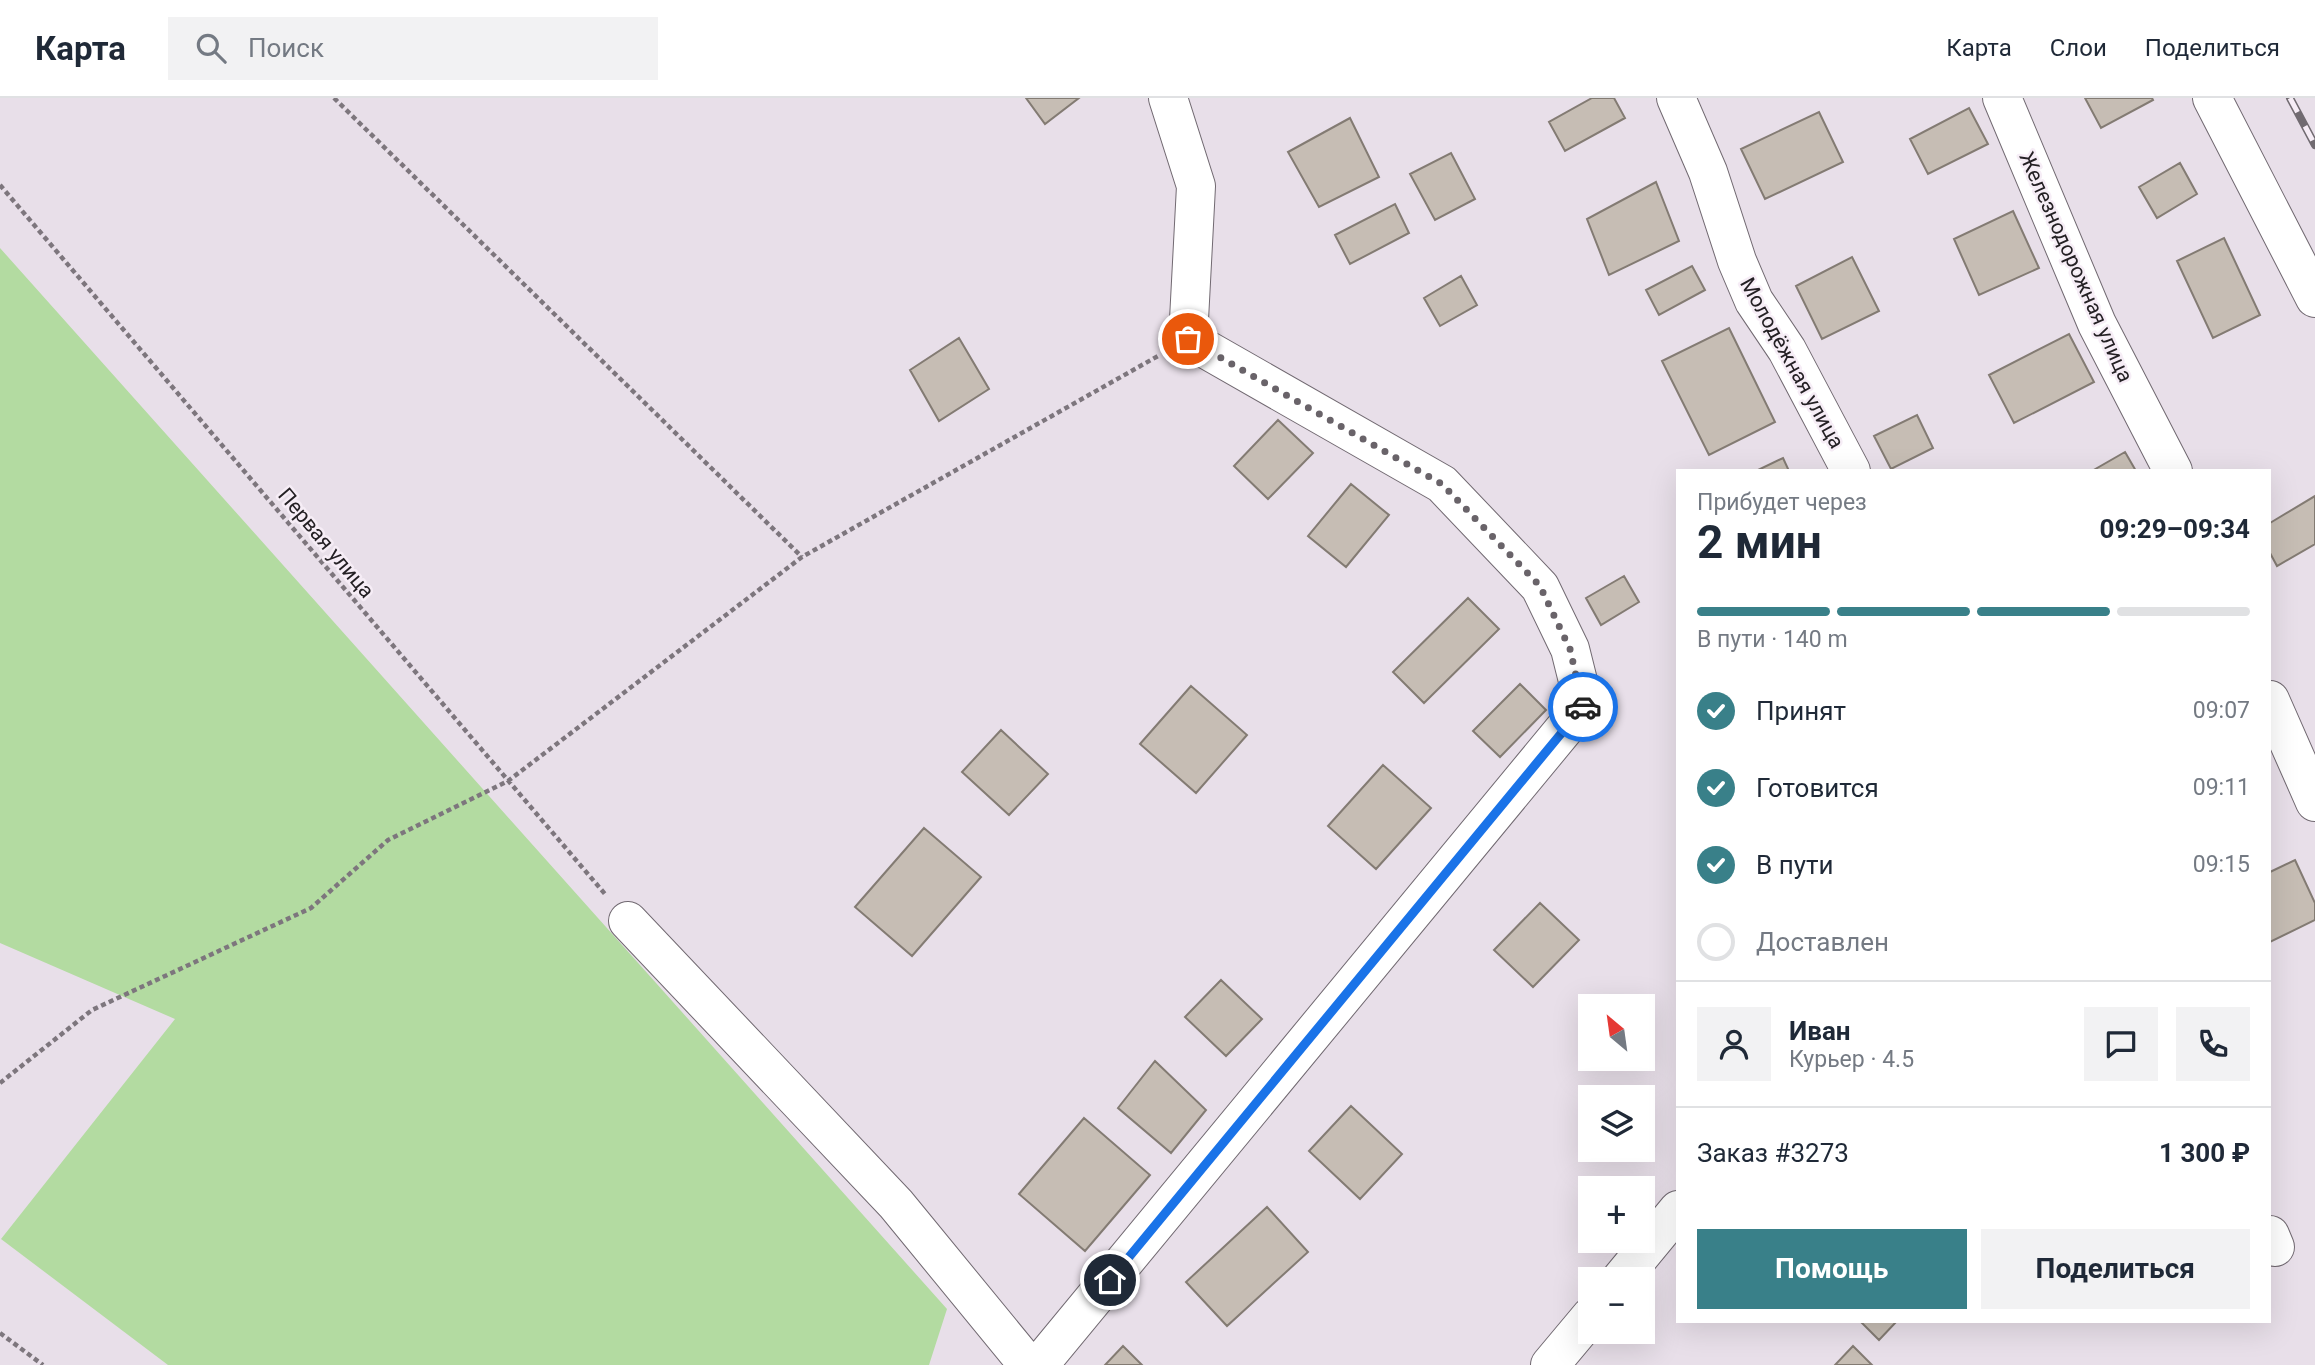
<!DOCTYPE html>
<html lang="ru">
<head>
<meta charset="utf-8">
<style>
	body { margin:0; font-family:Roboto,sans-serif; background:#f2f2f3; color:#1f2937; height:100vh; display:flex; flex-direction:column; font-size:26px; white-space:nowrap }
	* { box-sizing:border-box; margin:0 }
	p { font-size:23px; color:#747a83 }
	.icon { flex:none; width:38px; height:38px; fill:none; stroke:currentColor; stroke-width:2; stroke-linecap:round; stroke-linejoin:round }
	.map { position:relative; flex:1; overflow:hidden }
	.side { position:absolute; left:1676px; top:371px; width:595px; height:854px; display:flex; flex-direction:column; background:#fff; border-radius:0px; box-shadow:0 7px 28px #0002 }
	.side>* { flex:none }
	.needle { width:46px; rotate:331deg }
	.fabs { position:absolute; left:1578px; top:896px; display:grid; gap:14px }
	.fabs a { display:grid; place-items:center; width:77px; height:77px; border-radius:0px; background:#fff; box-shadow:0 7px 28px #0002; font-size:35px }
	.pin { position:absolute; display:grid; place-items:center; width:60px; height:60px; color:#fff; margin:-30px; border:4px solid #fff; border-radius:50%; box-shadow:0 2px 7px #0007 }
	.courier { position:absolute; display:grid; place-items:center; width:70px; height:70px; margin:-35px; border:5px solid #1a73e8; border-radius:50%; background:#fff; color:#222; box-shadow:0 2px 9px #0007 }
	.headline em { font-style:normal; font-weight:700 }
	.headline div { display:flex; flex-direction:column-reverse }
	.headline { display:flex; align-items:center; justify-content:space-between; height:119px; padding:0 21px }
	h1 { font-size:46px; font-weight:700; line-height:52px }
	.bar { display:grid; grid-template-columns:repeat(4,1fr); gap:10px 7px; align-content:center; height:84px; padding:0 21px }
	.bar i { height:9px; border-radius:5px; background:#e0e1e3 }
	.bar .selected { background:#398089 }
	.bar p { grid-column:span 4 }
	.line { display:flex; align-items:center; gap:18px; padding:0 21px; border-top:2px solid #e0e1e3 }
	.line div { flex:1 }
	.round { display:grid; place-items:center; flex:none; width:74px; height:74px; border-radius:0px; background:#f2f2f3 }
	ol { padding:0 21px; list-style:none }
	li { display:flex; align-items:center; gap:21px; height:77px }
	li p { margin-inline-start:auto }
	li .icon { padding:7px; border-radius:50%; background:#398089; color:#fff; stroke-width:4 }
	li:last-child { color:#747a83 }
	li i { width:38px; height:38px; border:4px solid #e0e1e3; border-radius:50% }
	.action { display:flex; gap:14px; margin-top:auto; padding:14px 21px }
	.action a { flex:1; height:80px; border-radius:0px; background:#398089; color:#fff; font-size:28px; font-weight:700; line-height:80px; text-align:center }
	.action a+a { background:#f2f2f3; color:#1f2937 }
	header { display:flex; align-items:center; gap:42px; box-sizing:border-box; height:98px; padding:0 35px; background:#fff; border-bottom:2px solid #e0e1e3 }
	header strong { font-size:33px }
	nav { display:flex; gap:38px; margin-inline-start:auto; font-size:24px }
	.search { width:490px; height:63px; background:#f2f2f3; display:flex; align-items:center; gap:18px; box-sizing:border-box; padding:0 24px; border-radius:0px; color:#747a83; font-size:26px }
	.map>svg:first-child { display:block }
	.green { fill:#b3dba1 }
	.building { fill:#c6bdb4; stroke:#837b73; stroke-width:2 }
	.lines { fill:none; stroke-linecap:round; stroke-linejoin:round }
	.minor-casing { stroke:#716971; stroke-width:40 }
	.path { stroke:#7d767d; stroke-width:4.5; stroke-dasharray:5 3.5; stroke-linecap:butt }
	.minor { stroke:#fff; stroke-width:38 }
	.rail-casing { stroke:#716b71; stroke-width:8 }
	.rail { stroke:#f6edf6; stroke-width:5; stroke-dasharray:16; stroke-linecap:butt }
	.done { stroke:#696369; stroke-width:7; stroke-dasharray:0 12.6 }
	.route { stroke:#1a73e8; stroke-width:9 }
	.labels { text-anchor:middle; stroke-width:5; stroke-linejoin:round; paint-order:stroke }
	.street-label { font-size:21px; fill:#242024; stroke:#f6edf6 }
</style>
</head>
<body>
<header>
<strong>Карта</strong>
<div class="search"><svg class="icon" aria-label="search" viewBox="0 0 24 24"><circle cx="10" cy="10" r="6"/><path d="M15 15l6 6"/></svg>Поиск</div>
<nav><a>Карта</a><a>Слои</a><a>Поделиться</a></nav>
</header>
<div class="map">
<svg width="2315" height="1267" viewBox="0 0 2315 1267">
	<rect width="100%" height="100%" fill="#e8dfe9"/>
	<!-- green -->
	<path class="green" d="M0 150 947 1211 929 1267H168L1 1141 175 921 0 845Z"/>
	<!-- building -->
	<path class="building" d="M1026 0H1079L1045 26Z
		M1592 0H1614L1625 20 1565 53 1549 24Z
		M2085 0H2152L2153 2 2101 30Z
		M1969 10 1988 46 1928 76 1910 41Z
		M1819 14 1843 64 1765 101 1741 51Z
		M1350 20 1379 79 1319 109 1288 54Z
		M1451 55 1475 101 1435 122 1410 76Z
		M2180 65 2197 96 2157 120 2139 89Z
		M1656 84 1679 143 1609 177 1587 121Z
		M1395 106 1409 135 1350 166 1335 137Z
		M2013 113 2039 170 1979 197 1954 141Z
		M2224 140 2260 217 2213 240 2177 163Z
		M1852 159 1879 213 1822 241 1796 188Z
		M1692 168 1705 192 1659 217 1646 192Z
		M1461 178 1477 207 1440 228 1424 200Z
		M1729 230 1775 324 1709 357 1662 263Z
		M2069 236 2094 284 2014 325 1989 277Z
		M959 240 989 291 939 323 910 272Z
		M1917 317 1933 350 1891 371 1874 338Z
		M1278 322 1313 355 1268 401 1234 368Z
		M2125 354 2136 373H2092Z
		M1783 360 1789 373H1756Z
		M1351 386 1389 417 1346 469 1308 438Z
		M2315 398V446L2277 468 2270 455V425Z
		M1624 478 1639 504 1601 527 1586 500Z
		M1468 500 1499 531 1424 605 1393 574Z
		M1520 586 1546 612 1500 659 1473 633Z
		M1191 588 1247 637 1196 695 1140 646Z
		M1001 632 1048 676 1009 717 962 674Z
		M1383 667 1431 710 1376 771 1328 728Z
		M924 730 981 779 912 858 855 809Z
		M2295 762 2315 805V822L2270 844V774Z
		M1540 805 1579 842 1533 889 1494 852Z
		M1221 882 1262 921 1226 958 1185 919Z
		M1155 963 1206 1012 1171 1055 1118 1010Z
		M1351 1008 1402 1056 1360 1101 1309 1053Z
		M1084 1020 1150 1077 1085 1153 1019 1096Z
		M1267 1109 1308 1154 1227 1228 1186 1184Z
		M1860 1223H1897L1879 1242Z
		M1123 1248 1142 1267H1105Z
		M1853 1248 1872 1267H1835Z"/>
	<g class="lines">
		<!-- minor casing -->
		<g class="minor-casing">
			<path id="minor" d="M1676 0 1708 74 1737 163 1754 203 1787 252 1851 373
				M2002 0 2097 226 2173 373
				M2212 0 2315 200
				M2270 602 2315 704
				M628 823 896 1106 1028 1267
				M2270 1137 2275 1149
				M1621 1181 1678 1112
				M1039 1267 1584 607 1570 551 1540 489 1442 386 1188 241 1196 88 1168 0
				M1550 1267 1591 1218"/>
		</g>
		<!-- path -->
		<path class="path" d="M334 0 802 459
			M0 87 605 796
			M0 985 92 912 311 810 388 742 508 683 802 459 1158 258
			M0 1235 43 1267"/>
		<!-- minor -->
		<use href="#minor" class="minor"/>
		<!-- rail casing -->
		<g class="rail-casing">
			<path id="rail" d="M2290 0 2315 47"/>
		</g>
		<!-- rail -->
		<use href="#rail" class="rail"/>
	</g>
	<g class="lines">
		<!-- done -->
		<path class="done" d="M1188 241 1442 386 1540 488 1570 551 1583 609"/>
		<!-- route -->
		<path class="route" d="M1110 1182 1583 609"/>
	</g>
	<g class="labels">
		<!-- street labels -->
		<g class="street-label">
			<text transform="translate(2076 169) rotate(66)" y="7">Железнодорожная улица</text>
			<text transform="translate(1792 265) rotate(61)" y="7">Молодёжная улица</text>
			<text transform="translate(326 445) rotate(50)" y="7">Первая улица</text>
		</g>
	</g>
</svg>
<div class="fabs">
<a><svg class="needle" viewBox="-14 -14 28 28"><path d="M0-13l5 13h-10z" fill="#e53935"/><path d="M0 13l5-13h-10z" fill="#747a83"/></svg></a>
<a><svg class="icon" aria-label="layers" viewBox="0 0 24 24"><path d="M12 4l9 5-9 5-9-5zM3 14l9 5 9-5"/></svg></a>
<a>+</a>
<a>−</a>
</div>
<div class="pin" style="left:1188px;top:241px;background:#ea580c"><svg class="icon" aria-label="bag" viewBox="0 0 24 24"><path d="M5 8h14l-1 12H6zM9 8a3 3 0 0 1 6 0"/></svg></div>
<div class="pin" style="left:1110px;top:1182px;background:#1f2937"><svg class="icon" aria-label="home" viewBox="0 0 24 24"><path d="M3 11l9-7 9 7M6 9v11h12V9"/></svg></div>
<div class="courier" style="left:1583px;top:609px"><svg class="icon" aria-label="car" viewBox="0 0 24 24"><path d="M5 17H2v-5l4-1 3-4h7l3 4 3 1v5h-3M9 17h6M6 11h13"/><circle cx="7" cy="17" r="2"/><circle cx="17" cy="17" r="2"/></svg></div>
<section class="side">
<div class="headline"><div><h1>2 мин</h1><p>Прибудет через</p></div><em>09:29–09:34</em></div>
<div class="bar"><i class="selected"></i><i class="selected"></i><i class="selected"></i><i></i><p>В пути · 140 m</p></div>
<ol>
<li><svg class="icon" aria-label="check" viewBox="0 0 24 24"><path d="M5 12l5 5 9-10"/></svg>Принят<p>09:07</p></li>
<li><svg class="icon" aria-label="check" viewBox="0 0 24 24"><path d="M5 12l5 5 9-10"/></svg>Готовится<p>09:11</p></li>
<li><svg class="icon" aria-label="check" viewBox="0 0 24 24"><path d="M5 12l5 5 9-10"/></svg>В пути<p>09:15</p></li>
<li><i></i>Доставлен</li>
</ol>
<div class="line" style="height:126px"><a class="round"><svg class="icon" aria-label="person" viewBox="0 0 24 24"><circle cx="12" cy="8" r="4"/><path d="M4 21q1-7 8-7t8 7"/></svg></a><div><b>Иван</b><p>Курьер · 4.5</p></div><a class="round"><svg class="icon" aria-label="chat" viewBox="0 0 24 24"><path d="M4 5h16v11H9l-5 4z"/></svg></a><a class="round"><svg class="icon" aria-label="phone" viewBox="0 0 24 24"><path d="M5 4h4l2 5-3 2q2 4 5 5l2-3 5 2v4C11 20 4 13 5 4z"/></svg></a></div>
<div class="line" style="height:91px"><div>Заказ #3273</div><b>1 300 ₽</b></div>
<div class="action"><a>Помощь</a><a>Поделиться</a></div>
</section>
</div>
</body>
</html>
